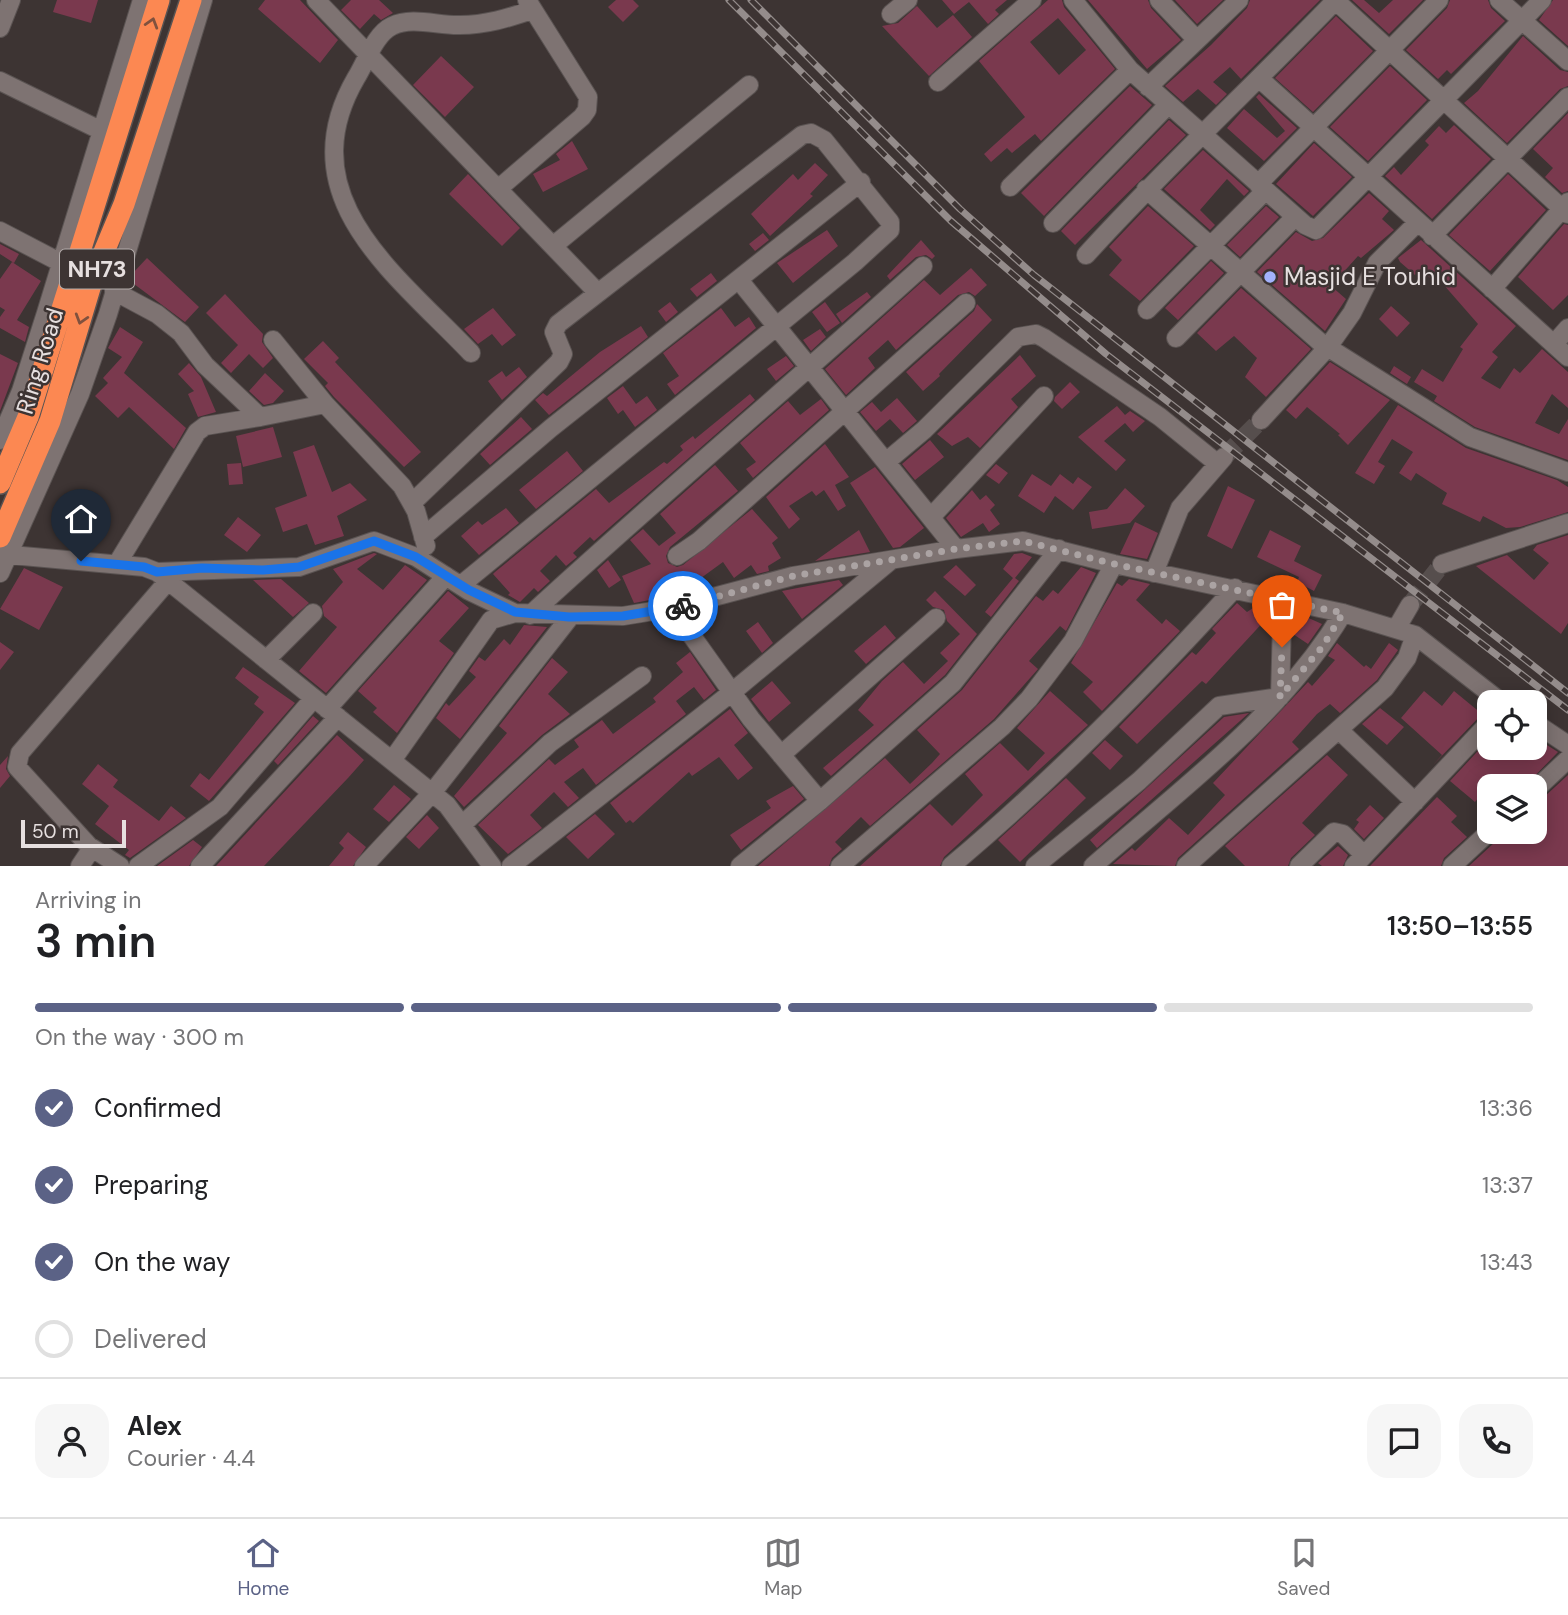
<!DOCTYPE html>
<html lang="en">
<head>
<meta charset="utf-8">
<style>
	body { margin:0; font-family:"DM Sans",sans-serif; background:#f6f6f6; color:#202124; height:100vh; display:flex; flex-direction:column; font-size:26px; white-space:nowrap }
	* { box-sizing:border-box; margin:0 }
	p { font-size:23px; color:#757577 }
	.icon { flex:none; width:38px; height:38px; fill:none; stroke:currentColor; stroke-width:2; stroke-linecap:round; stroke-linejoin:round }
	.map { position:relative; height:866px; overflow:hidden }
	.drawer { display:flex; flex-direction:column; background:#fff; flex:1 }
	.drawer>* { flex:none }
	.tools { position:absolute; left:1477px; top:690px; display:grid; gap:14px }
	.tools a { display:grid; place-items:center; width:70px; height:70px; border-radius:14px; background:#fff; box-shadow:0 4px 18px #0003; font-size:35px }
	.scale { position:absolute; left:21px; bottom:18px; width:105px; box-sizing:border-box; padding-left:7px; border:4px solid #e6dfdf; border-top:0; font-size:19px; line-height:24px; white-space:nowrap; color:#e6dfdf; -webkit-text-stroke:5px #3d3433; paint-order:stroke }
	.pin { position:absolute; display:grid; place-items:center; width:60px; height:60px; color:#fff; margin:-72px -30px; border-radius:50% 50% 50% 0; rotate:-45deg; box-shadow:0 0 7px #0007 }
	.pin .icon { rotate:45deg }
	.courier { position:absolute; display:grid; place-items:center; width:70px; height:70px; margin:-35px; border:5px solid #1a73e8; border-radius:50%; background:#fff; color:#222; box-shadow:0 2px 9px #0007 }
	.overview em { font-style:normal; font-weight:600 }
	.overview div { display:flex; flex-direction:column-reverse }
	.overview { display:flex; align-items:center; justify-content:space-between; height:119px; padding:0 35px }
	h1 { font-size:46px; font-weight:600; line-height:52px }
	.bar { display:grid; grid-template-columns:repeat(4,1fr); gap:10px 7px; align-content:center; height:84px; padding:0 35px }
	.bar i { height:9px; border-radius:5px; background:#e0e0e0 }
	.bar .active { background:#5b6286 }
	.bar p { grid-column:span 4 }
	.line { display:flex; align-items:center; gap:18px; padding:0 35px; border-top:2px solid #e0e0e0 }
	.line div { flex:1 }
	.round { display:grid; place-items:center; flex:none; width:74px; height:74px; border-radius:21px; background:#f6f6f6 }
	ol { padding:0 35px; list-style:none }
	li { display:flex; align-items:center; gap:21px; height:77px }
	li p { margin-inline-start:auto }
	li .icon { padding:7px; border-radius:50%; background:#5b6286; color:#fff; stroke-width:4 }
	li:last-child { color:#757577 }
	li i { width:38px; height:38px; border:4px solid #e0e0e0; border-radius:50% }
	.menu { display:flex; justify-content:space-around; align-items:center; height:98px; border-top:2px solid #e0e0e0; background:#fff; font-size:19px; color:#757577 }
	.menu a { display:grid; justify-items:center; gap:4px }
	.menu .active { color:#5b6286 }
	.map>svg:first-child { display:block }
	.building { fill:#7a394e; fill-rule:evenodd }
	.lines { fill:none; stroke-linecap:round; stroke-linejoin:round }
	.minor-tunnel { stroke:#564e4d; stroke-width:18; stroke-dasharray:18 9; stroke-linecap:butt }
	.minor-casing { stroke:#5a5352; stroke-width:20 }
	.highway-casing { stroke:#5a5352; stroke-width:24 }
	.minor { stroke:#7e7372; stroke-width:18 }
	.highway { stroke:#fc8852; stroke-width:21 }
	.rail-casing { stroke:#948c8b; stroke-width:7 }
	.rail { stroke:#3d3433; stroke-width:4.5; stroke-dasharray:13; stroke-linecap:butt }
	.oneway { stroke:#80513e }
	.done { stroke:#aba3a3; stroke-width:7; stroke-dasharray:0 12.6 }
	.route { stroke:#1a73e8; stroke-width:9 }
	.poi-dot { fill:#a3b2fd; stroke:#3d3433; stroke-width:2.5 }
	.labels { text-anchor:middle; stroke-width:5; stroke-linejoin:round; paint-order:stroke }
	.shield { fill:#3d3433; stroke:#b3acab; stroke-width:2 }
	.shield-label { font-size:23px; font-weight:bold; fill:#e6dfdf }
	.poi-label { font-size:24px; fill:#e6dfdf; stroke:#3d3433; text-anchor:start }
	.street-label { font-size:24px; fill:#e6dfdf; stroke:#3d3433 }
</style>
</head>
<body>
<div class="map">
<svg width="1568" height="866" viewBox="0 0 1568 866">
	<rect width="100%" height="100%" fill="#3d3433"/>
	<!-- building -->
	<path class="building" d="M57 0H98L91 23 53 12Z
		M265 0H300L338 40 320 63 258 9Z
		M351 0H379L393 13 381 20 374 14 360 29 341 10Z
		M616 0H633L639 6 623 22 608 7Z
		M942 0H1007L995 10 999 14 988 24 969 2 954 14Z
		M1048 0H1062L1064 7 1115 69 1041 141 1035 134 1012 153 1007 148 991 162 984 154 1025 117 979 61ZM1058 18 1086 50 1059 75 1030 42Z
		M1088 0H1148L1151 8 1181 40 1147 69Z
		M1175 0H1223L1197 24Z
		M1250 0H1320L1241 79 1230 67 1213 82 1227 94 1216 105 1198 89 1183 102 1165 86 1211 45 1247 8Z
		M1352 0H1364L1379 13 1393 0H1423L1389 34Z
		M1450 0H1488L1491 8 1505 21 1451 74 1447 70 1438 79 1406 50 1447 8Z
		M1553 0H1568V46L1539 20Z
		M917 6 937 28 953 15 972 37 929 76 882 26 898 23Z
		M1336 16 1373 51 1313 112 1275 78Z
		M1523 36 1560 70 1568 72V86L1560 89 1507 143 1464 103 1478 91Z
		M441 56 474 87 445 117 413 85Z
		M1390 66 1427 100 1368 161 1330 127Z
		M1130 86 1152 105 1044 216 1021 193Z
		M1259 94 1297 128 1264 161 1227 128 1244 109 1277 138 1285 131 1256 97Z
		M1568 113V191L1562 193 1545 177 1553 168 1533 149Z
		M1169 120 1186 135 1075 245 1061 231Z
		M1454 125 1491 159 1432 219 1385 176 1394 167 1401 175 1429 145 1425 141 1439 126 1446 133Z
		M572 141 588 169 543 192 533 174 560 160 556 154Z
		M1314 143 1352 177 1313 216 1276 184Z
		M1203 150 1249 191 1244 196 1227 179 1200 210 1215 225 1210 230 1164 189Z
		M815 163 828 175 810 194 813 196 770 236 751 214 793 174 798 180Z
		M468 174 520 228 502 246 449 194Z
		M1508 174 1546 210 1490 271 1449 235Z
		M1369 193 1389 211 1382 219 1394 230 1361 258 1358 256 1331 286 1346 299 1325 331 1257 272 1296 232 1312 241 1323 238Z
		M1148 206 1194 246 1140 301 1109 275 1122 260 1109 247Z
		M1266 206 1279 217 1240 257 1227 245Z
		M1564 224 1568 225V295L1553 310 1518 277Z
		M827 230 838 246 793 283 777 263Z
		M763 233 769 240 755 251 749 244Z
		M921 240 935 256 932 259 926 255 916 257 890 280 887 276Z
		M1421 240 1516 326 1492 352 1498 357 1481 378 1500 389 1514 368 1520 373 1542 349 1568 372V408L1552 394 1535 423 1559 434 1568 419V460L1475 427 1434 401 1437 396 1414 382 1422 369 1443 382 1463 349 1460 347 1478 324 1436 276 1432 280 1421 269 1415 275 1400 262 1398 258Z
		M0 244 19 254 14 263 0 254Z
		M147 258 199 307 185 322 130 281 132 274Z
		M1211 261 1224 273 1178 320 1165 308Z
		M12 262 41 281 17 320 29 327 25 342 0 328V317L5 310 0 307V279Z
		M971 268 987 285 975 296 969 292 958 295 896 350 888 340 868 358 875 368 846 395 825 369 924 280 940 295Z
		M711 273 717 281 697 297 690 289Z
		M1241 288 1311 349 1266 397 1245 377 1257 358 1234 336 1216 351 1197 333Z
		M867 292 871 297 842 323 836 314Z
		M225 294 263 334 262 342 273 358 263 368 249 354 231 373 221 363 238 345 206 313Z
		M670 302 678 312 666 322 658 311Z
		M825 302 840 323 827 332 812 312Z
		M977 304 992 320 939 374 940 376 923 391 906 372 974 311Z
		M1391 306 1410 323 1397 337 1379 319Z
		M493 308 516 335 502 346 492 334 478 344 464 329Z
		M721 308 735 327 749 317 756 328 675 395 667 384 679 376 663 353Z
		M641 326 648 337 549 415 535 400 543 393 547 396 600 352Z
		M120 327 143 342 124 373 186 428 174 449 129 407 118 418 95 396 108 383 103 378 122 357 108 348Z
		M820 329 826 337 811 351 803 340Z
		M323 341 339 358 335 362 421 452 404 467 334 397 325 386 328 383 304 359Z
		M0 354 18 363 0 411Z
		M1020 355 1036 376 1011 399 1018 407 980 448 968 437 952 446 937 434Z
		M786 356 794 366 776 381 767 369Z
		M1330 362 1390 400 1348 445 1338 435 1340 434 1307 407 1296 419 1286 410Z
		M189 363 201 377 216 412 198 417 188 394 194 391 178 374Z
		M1394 366 1411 377 1407 384 1390 373Z
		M519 367 527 377 502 400 488 381 502 371 506 377Z
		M265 373 284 391 273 403 264 405 249 391Z
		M1070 382 1080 392 1062 409 1054 401 1055 397Z
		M623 386 636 404 647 396 657 410 635 427 623 410 618 414 607 398Z
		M750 394 755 400 594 541 590 537 573 553 577 557 566 566 556 555 540 571 550 581 538 592 534 588 520 602 508 595 510 593 493 574 495 572 596 489 609 503 664 462 667 464 683 450 680 446 693 436 695 439Z
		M897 398 917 421 903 433 890 419 876 431 860 412 872 402 881 412Z
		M821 399 829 410 753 478 746 469 756 462 740 443 788 401 800 415Z
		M1398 405 1466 448 1557 480 1568 487V512L1520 527 1506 528 1483 516 1480 522 1442 504 1447 493 1416 473 1411 481 1399 473 1413 452 1392 439 1378 462 1385 466 1374 484 1355 473Z
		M1117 406 1125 415 1130 411 1145 421 1133 432 1125 423 1104 441 1126 460 1116 471 1078 437Z
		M521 417 532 429 490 465 480 454Z
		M273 427 282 457 243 467 236 436Z
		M930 440 944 457 915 480 902 464Z
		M825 444 849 477 835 485 846 506 838 511 824 490 816 496 812 491 789 506 800 519 789 529 766 497Z
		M314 445 332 492 350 483 367 500 337 516 344 536 315 545 307 524 283 532 275 508 307 496 293 452Z
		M567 451 583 471 536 509 519 490Z
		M241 463 243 484 229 485 227 464Z
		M996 464 1008 473 999 484 986 475Z
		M715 465 738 491 670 547 666 556 668 563 677 567 683 565 752 509 778 538 772 543 781 558 768 566 769 571 757 574 751 565 734 578 723 562 701 578 706 585 700 589 690 591 686 585 655 599 634 603 622 576 651 564 630 540 643 529 659 546 676 533 660 514Z
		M875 467 924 528 900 547 893 548 850 483Z
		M1032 474 1051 486 1060 474 1073 484 1078 477 1092 487 1073 510 1055 496 1044 513 1018 496Z
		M1228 486 1255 500 1232 549 1207 536Z
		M1125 488 1145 506 1130 523 1092 529 1089 512 1107 509Z
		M972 490 980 500 986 495 995 505 990 510 1000 524 989 532 983 523 961 537 946 518Z
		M506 508 519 523 479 555 461 536 478 521 482 525Z
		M238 517 261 535 247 552 224 535Z
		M1135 522 1158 533 1147 559 1120 554Z
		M859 530 870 552 815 561Z
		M1270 530 1301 546 1294 561 1322 575 1314 591 1297 582 1299 577 1257 557Z
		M1568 535V623L1561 634 1476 566 1507 555 1534 580 1549 563 1533 550 1537 545Z
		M374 553 377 554 357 569 383 590 405 565 427 580 326 693 299 671 337 627 324 616 322 606 343 582 333 569Z
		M1022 553 1032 557 1015 578 1019 581 991 617 985 612 1013 578 1003 569 1014 554Z
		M608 560 621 580 609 588 597 570Z
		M956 565 976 585 965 596 943 577Z
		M1081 567 1096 573 1066 631 1060 626 1029 661 1038 669 994 719 870 826 861 817 835 842 842 849 832 858 829 866H758L885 758 910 784 932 763 940 754 917 730 962 690 1036 596 1043 601 1053 590 1058 594Z
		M24 568 63 587 39 630 0 609Z
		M281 579 309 603 293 617 253 580Z
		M1129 579 1150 584 1136 600 1162 624 1166 619 1180 631 1102 711 1083 692 1093 682 1071 663 1117 583 1122 586Z
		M839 580 843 585 802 619 782 591Z
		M448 591 469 608 439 641 454 653 397 733 373 712 377 708 358 691Z
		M935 591 977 634 945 675 831 776 823 768 874 725 858 710 882 681 903 662 924 684 948 661 940 653 960 634 947 621 944 610 933 607 926 600Z
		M1237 603 1247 612 1256 606 1268 617 1206 684 1202 681 1137 744 1119 727 1192 652 1196 655 1216 633 1212 629Z
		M1304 616 1322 624 1308 644 1293 634Z
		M758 622 773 643 762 653 746 631Z
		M524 625 547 627 460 739 436 718 446 703 449 706 476 677 469 671 479 657 485 661 504 639 510 645Z
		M885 625 896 638 866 664 854 651Z
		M0 642 14 652 0 670Z
		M1337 643 1364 667 1366 665 1371 669 1389 643 1398 650 1377 680 1340 713 1330 704 1317 714 1292 742 1299 749 1178 858 1175 866 1113 864 1132 848 1135 851 1169 818 1188 835 1225 795 1213 783 1308 682 1312 686 1335 660 1328 656Z
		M690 652 716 690 704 700 694 687 676 701 686 714 596 785 583 768 564 782 579 798 568 807 554 792 530 815 542 828 508 854 478 825 549 759 555 765 579 747 574 740 602 720 613 734 656 702 653 698 683 672 676 663Z
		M552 658 568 672 548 694 570 714 542 735 464 807 454 796 507 733 499 726Z
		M243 667 295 703 209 801 190 786 200 773 209 780 264 712 254 704 259 697 235 678Z
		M772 681 791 703 769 722 751 699Z
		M1050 691 1088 725 944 857 940 866H860L930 804 952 826 983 795 965 774 1000 743 1028 771 1045 753 1017 728Z
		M1424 691 1442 706 1454 691 1482 714 1433 765 1442 755 1401 718Z
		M1380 708 1404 727 1387 745 1362 724Z
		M730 709 748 733 734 745 753 768 738 780 719 757 692 776 689 772 633 823 630 820 626 823 610 803Z
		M1249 713 1097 848 1090 840 1224 717Z
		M313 716 319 721 278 765 274 761Z
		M337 735 364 760 348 778 264 866H216Z
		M1489 739V747H1518L1532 754 1542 742 1558 752 1525 786H1488L1475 802 1450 781Z
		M1105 740 1123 756 1110 770 1092 753Z
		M1327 755 1348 775 1302 823 1315 835 1291 858 1288 866H1245L1225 846Z
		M8 756 6 769 10 776 0 788V765Z
		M98 764 118 780 113 787 159 821 171 806 186 818 130 858 125 855 129 850 95 824 109 806 82 784Z
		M1568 775V866H1469L1507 831H1535V801L1543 798Z
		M1066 778 1086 798 1020 862 998 840Z
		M394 785 411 799 389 822 373 809Z
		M793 786 804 799 741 850 730 835 771 808 766 801Z
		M1437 797 1457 816 1451 822 1467 837 1444 858 1441 866H1370Z
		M1370 805 1384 818 1364 839 1354 829 1359 822 1356 820Z
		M595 814 615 834 588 859 566 837Z
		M427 815 439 828 419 849 406 837Z
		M348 832 366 847 353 866H329L344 848 339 843Z
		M193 840 202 847 189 866H157Z
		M1338 846 1348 855 1343 866H1322L1318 863Z"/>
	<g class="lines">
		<!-- minor-tunnel -->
		<path class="minor-tunnel" d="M1224 457 1261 420
			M1410 605 1442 564"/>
		<!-- minor casing -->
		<g class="minor-casing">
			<path id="minor" d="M316 0 598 293
				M1073 0 1130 70 1305 225 1316 230 1542 0
				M1159 0 1196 39
				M1499 0 1568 61
				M1336 1 1568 214
				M891 14 908 0
				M0 28 11 0
				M1260 79 1568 357
				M0 81 110 135
				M938 82 1032 0
				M1148 87 1239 0
				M1258 184 1439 0
				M1010 187 1130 70
				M498 189 582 117 587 110 588 97 527 0
				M1146 189 1321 343 1470 437 1568 472
				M1053 223 1167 106
				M0 231 69 267
				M1432 236 1568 97
				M553 246 749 85
				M1086 255C1166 167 1253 86 1336 0
				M739 280 956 549
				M1492 289 1568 202
				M114 291 157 314 181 333 205 365 260 417 325 404 402 486 416 511 426 546
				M1147 310 1265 191
				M1176 338 1295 217
				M273 340 325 404
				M1554 344 1568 328
				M471 353C396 274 287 197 356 78 366 62 375 34 392 26 412 16 439 26 460 25 486 25 508 18 532 10
				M1261 420 1328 347 1352 313 1377 263 1417 223
				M0 440 21 391 46 313 142 0
				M887 461 924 430 1018 337 1036 334 1044 338 1160 417 1218 464
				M413 502 559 362 563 354 554 332 558 324 802 135 811 133 824 140 890 222V230L855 262 461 585
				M931 517 1044 396
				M423 537 551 428 861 182
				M0 554 144 567 157 572 447 805 492 866
				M677 556 699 541 966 303
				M117 564 197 432 205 426 260 417
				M1442 564 1568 523
				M157 572 299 567 374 541 416 557 469 591 515 613 623 616 672 608 793 576 956 549 1023 541 1114 564 1343 613 1415 635 1501 702
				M0 573 80 394 108 314 203 0
				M1154 573 1180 508 1224 457
				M672 608 751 719 820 801
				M530 615C659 496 793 384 923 266
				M1396 629 1410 605
				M266 660 313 613
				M327 709 446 576
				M1535 723 1568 745
				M1340 731 1415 802
				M781 755 936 618
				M393 759 491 620 515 613
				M1535 790 1568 759
				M462 825 550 743 642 676
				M89 846 120 866
				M80 866 90 851 89 846 17 767 20 753 168 581
				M138 866 220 807 314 698
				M200 866 338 717
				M364 866 432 793 570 617
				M511 866 731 693 890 561
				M740 866 820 801 953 683 1059 549
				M840 866 1002 727 1029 699 1073 641 1114 564
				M951 866C1052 781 1146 686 1235 588
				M1035 866 1139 781 1219 706 1280 697 1282 622
				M1093 866C1182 788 1281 716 1343 613
				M1186 866 1385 688 1407 658 1415 635
				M1299 866 1334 832 1343 834 1364 855
				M1354 866 1489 723
				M1452 866 1490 831"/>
		</g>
		<!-- highway casing -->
		<g class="highway-casing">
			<path id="highway" d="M0 483 28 417 159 0
				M0 537 50 421 93 278 124 204 191 0"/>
		</g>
		<!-- minor -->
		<use href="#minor" class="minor"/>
		<!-- highway -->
		<use href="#highway" class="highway"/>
		<!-- rail casing -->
		<g class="rail-casing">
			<path id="rail" d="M729 0 951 221 1106 354 1568 710
				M751 0 960 209 1034 275 1568 693"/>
		</g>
		<!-- rail -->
		<use href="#rail" class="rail"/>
	</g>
	<!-- one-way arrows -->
	<defs><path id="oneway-chevron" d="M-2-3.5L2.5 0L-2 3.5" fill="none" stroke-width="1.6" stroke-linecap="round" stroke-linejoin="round" transform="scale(1.75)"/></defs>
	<g class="oneway">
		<use href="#oneway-chevron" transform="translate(152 23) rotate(-73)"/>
		<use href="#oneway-chevron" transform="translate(81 319) rotate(107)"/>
	</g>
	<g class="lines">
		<!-- done -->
		<path class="done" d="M683 606 793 576 956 549 1023 541 1114 564 1343 613 1323 646 1280 697 1282 647"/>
		<!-- route -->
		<path class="route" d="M81 561 144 567 157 572 202 568 263 570 299 567 374 541 416 557 469 590 515 612 569 617 623 616 683 606"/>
	</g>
	<!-- markers -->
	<circle class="poi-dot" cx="1270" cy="277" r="7"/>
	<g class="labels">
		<!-- shield labels -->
		<rect class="shield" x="60" y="249.5" width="74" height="39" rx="5"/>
		<g class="shield-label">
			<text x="97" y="277">NH73</text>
		</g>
		<!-- poi labels -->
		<g class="poi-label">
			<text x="1284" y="285">Masjid E Touhid</text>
		</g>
		<!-- street labels -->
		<g class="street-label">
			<text transform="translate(40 361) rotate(-73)" y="8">Ring Road</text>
		</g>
	</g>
</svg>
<div class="tools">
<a><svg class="icon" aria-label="locate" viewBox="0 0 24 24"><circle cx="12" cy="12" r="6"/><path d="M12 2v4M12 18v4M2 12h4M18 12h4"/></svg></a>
<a><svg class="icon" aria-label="layers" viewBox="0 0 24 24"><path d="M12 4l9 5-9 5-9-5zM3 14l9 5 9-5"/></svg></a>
</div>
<div class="scale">50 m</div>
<div class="pin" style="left:1282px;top:647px;background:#ea580c"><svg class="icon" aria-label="bag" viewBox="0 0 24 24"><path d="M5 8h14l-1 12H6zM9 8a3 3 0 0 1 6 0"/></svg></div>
<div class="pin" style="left:81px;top:561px;background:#1f2937"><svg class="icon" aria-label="home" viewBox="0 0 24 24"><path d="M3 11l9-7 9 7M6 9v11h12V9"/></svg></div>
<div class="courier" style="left:683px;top:606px"><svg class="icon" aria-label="bike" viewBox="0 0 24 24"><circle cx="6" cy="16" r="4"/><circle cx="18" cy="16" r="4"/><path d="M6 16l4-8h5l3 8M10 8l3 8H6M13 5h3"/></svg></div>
</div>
<section class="drawer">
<div class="overview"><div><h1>3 min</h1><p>Arriving in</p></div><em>13:50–13:55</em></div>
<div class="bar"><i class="active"></i><i class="active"></i><i class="active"></i><i></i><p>On the way · 300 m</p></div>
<ol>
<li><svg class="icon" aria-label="check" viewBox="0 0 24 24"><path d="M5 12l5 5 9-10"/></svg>Confirmed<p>13:36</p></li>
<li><svg class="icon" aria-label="check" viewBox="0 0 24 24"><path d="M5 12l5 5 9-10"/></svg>Preparing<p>13:37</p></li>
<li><svg class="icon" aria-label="check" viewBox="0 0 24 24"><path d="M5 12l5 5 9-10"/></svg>On the way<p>13:43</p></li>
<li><i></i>Delivered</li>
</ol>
<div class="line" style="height:126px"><a class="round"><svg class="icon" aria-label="person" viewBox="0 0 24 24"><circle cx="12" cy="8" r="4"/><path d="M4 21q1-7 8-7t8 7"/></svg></a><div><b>Alex</b><p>Courier · 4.4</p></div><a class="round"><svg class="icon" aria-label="chat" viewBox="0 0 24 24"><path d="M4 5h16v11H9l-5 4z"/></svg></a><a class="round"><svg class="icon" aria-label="phone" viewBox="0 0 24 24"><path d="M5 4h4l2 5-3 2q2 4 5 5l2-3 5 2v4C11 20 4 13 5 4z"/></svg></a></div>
</section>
<nav class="menu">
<a class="active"><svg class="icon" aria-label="home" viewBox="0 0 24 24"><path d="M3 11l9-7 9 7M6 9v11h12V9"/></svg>Home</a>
<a><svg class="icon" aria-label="map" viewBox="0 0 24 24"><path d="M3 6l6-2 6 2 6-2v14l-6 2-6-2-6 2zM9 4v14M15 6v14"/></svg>Map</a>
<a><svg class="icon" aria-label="saved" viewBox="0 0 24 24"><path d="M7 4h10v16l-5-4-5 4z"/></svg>Saved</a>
</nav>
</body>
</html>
